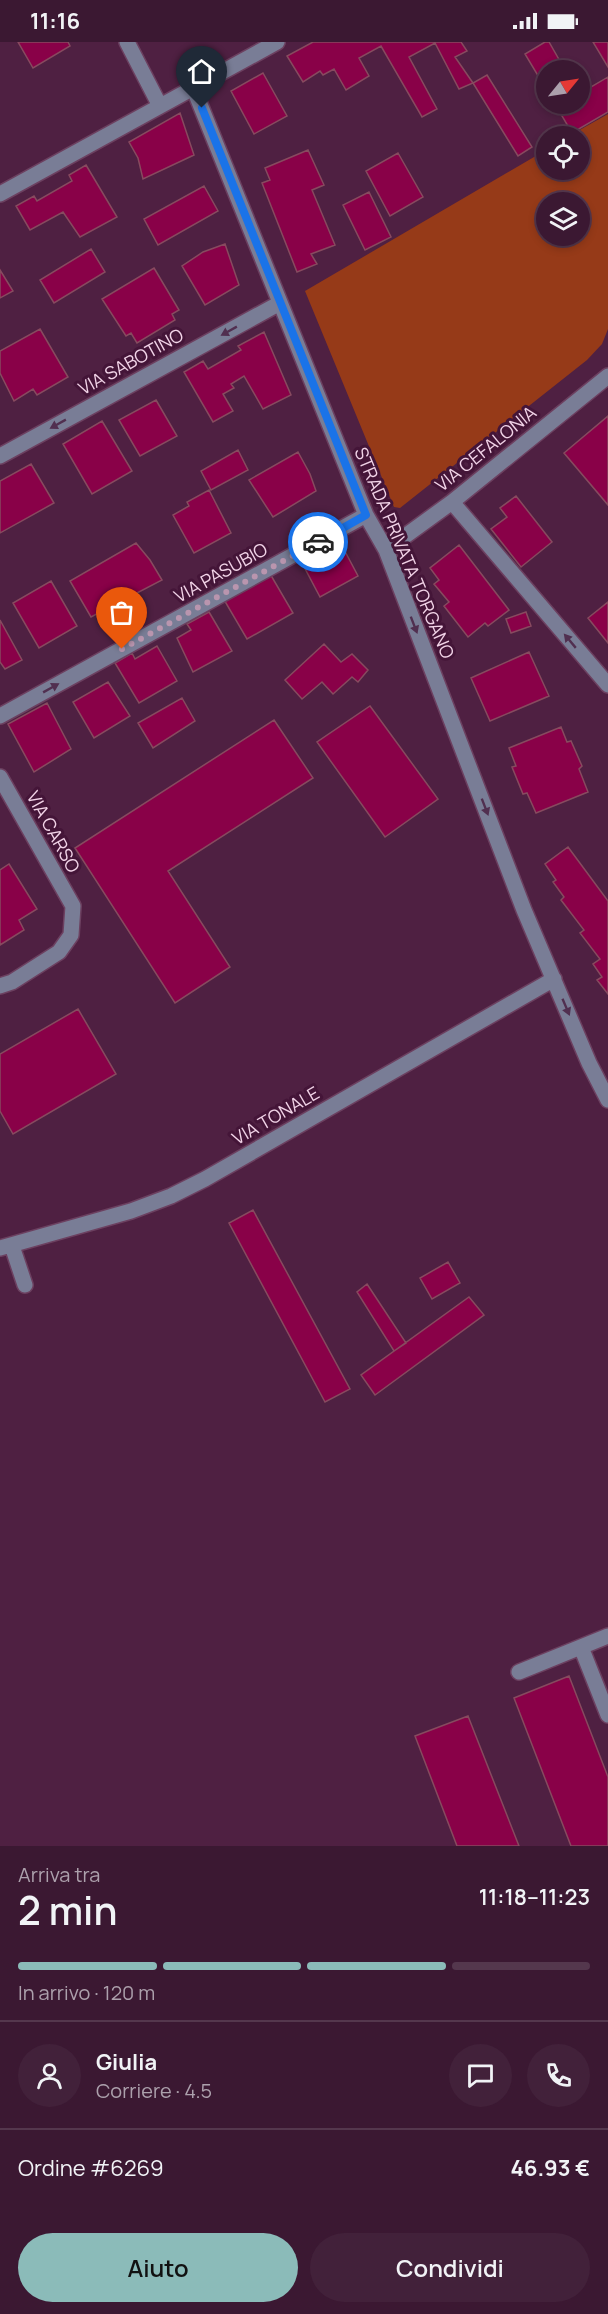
<!DOCTYPE html>
<html lang="it">
<head>
<meta charset="utf-8">
<style>
	body { margin:0; font-family:Manrope,sans-serif; background:#42213a; color:#f1f3f6; height:100vh; display:flex; flex-direction:column; font-size:22px; white-space:nowrap }
	* { box-sizing:border-box; margin:0 }
	p { font-size:20px; color:#aca0ac }
	.icon { flex:none; width:33px; height:33px; fill:none; stroke:currentColor; stroke-width:2; stroke-linecap:round; stroke-linejoin:round }
	.map { position:relative; height:1804px; overflow:hidden }
	.side { display:flex; flex-direction:column; background:#3b1832; flex:1 }
	.side>* { flex:none }
	.needle { width:39px; rotate:60deg }
	.buttons { position:absolute; left:536px; top:18px; display:grid; gap:12px }
	.buttons a { display:grid; place-items:center; width:54px; height:54px; border-radius:50%; background:#3b1832; box-shadow:0 3px 9px #0003,0 0 0 2px #54374d; font-size:30px }
	.pin { position:absolute; display:grid; place-items:center; width:51px; height:51px; color:#fff; margin:-62px -26px; border-radius:50% 50% 50% 0; rotate:-45deg; box-shadow:0 0 6px #0007 }
	.pin .icon { rotate:45deg }
	.courier { position:absolute; display:grid; place-items:center; width:60px; height:60px; margin:-30px; border:4px solid #1a73e8; border-radius:50%; background:#fff; color:#222; box-shadow:0 2px 8px #0007 }
	.summary em { font-style:normal; font-weight:600 }
	.summary div { display:flex; flex-direction:column-reverse }
	.summary { display:flex; align-items:center; justify-content:space-between; height:102px; padding:0 18px }
	h1 { font-size:39px; font-weight:600; line-height:45px }
	.bar { display:grid; grid-template-columns:repeat(4,1fr); gap:9px 6px; align-content:center; height:72px; padding:0 18px }
	.bar i { height:8px; border-radius:4px; background:#54374d }
	.bar .active { background:#8bbbb9 }
	.bar p { grid-column:span 4 }
	.line { display:flex; align-items:center; gap:15px; padding:0 18px; border-top:2px solid #54374d }
	.line div { flex:1 }
	.round { display:grid; place-items:center; flex:none; width:63px; height:63px; border-radius:32px; background:#42213a }
	.cta { display:flex; gap:12px; margin-top:auto; padding:12px 18px }
	.cta a { flex:1; height:69px; border-radius:36px; background:#8bbbb9; color:#111; font-size:24px; font-weight:600; line-height:69px; text-align:center }
	.cta a+a { background:#42213a; color:#f1f3f6 }
	.status { display:flex; justify-content:space-between; align-items:center; height:42px; padding:0 30px; background:#3b1832; direction:ltr }
	.status svg { height:16px; fill:currentColor }
	.map>svg:first-child { display:block }
	.green { fill:#963a18; fill-rule:evenodd }
	.building { fill:#890148; stroke:#874a5f; stroke-width:1.5 }
	.lines { fill:none; stroke-linecap:round; stroke-linejoin:round }
	.minor-casing { stroke:#6c4060; stroke-width:18 }
	.minor { stroke:#797d96; stroke-width:15 }
	.oneway { fill:#512f50 }
	.done { stroke:#b995ae; stroke-width:6; stroke-dasharray:0 10.8 }
	.route { stroke:#1a73e8; stroke-width:8 }
	.labels { text-anchor:middle; stroke-width:6; stroke-linejoin:round; paint-order:stroke }
	.street-label { font-size:18px; fill:#f2d4e8; stroke:#441538 }
</style>
</head>
<body>
<div class="status"><b>11:16</b><svg viewBox="0 0 49 12"><path d="M0 12V9h3v3zM5 12V6h3v6zM10 12V3h3v9zM15 12V0h3v12zM26 1h20v11H26zM47 4h2v5h-2z"/></svg></div>
<div class="map">
<svg width="608" height="1804" viewBox="0 0 608 1804">
	<rect width="100%" height="100%" fill="#4f2042"/>
	<!-- green -->
	<path class="green" d="M608 72V287L602 302 587 318 400 466 394 465 305 249 546 108V128H579V94H569ZM546 160H579V194H546Z"/>
	<!-- building -->
	<path class="building" d="M18 0H68L70 4 33 26Z
		M313 0H461L467 9 455 15 473 41 459 47 435 1 409 15 437 67 422 75 381 4 359 16 369 34 346 48 334 27 323 33 320 29 303 40 287 14Z
		M545 0H549L565 28H546V47L525 12Z
		M593 0H608V25Z
		M263 31 287 74 254 92 231 49Z
		M487 33 532 105 518 114 473 41Z
		M608 35V70L572 91 555 62H579V52Z
		M180 71 194 113 143 137 138 116 129 100Z
		M308 108 324 143 312 148 335 203 311 212 317 222 297 230 262 141 270 138 265 126Z
		M398 111 423 155 390 174 366 129Z
		M86 123 117 175 80 195 63 170 30 188 16 164 34 154 37 159 72 139 69 133Z
		M204 144 218 169 158 203 144 177Z
		M369 150 391 195 365 208 343 163Z
		M225 202 239 243 205 263 182 224 203 210Z
		M91 207 105 230 54 261 40 238Z
		M154 226 179 268 172 272 175 278 137 301 131 291 126 294 102 257Z
		M0 228 13 249 0 256Z
		M40 287 68 335 37 353 33 347 14 359 0 331V309Z
		M264 290 291 353 263 367 244 334 231 342 234 346 223 352 233 369 213 380 184 330 203 319 208 327 241 308 238 304Z
		M156 358 177 394 140 414 119 378Z
		M608 374V463L564 411Z
		M102 379 132 429 92 452 63 402Z
		M238 408 248 428 211 448 201 429Z
		M298 410 310 432 316 449 273 475 249 438Z
		M31 422 54 461 0 491V439Z
		M209 448 231 491 194 511 173 473 189 464 187 460Z
		M516 454 552 500 521 525 491 487 507 475 500 466Z
		M339 498 358 534 320 555 301 519Z
		M136 501 150 518 162 538 91 575 70 539Z
		M459 503 509 568 488 584 485 581 468 595 444 564 449 560 434 542 439 538 430 526Z
		M269 530 293 571 247 597 223 556Z
		M51 539 77 584 39 606 13 561Z
		M608 560V601L588 576Z
		M209 570 232 609 193 630 177 596 191 588 187 582Z
		M526 570 531 584 511 591 506 577Z
		M0 578 22 618 5 627 0 620Z
		M324 602 341 620 352 612 368 628 358 640 352 635 333 652 322 640 302 657 285 638Z
		M157 604 177 639 139 661 115 621 132 611 135 617Z
		M529 610 549 654 490 679 471 636Z
		M108 640 130 674 94 696 73 660Z
		M182 656 195 679 153 706 138 681Z
		M47 661 71 707 34 730 8 682Z
		M370 664 438 757 385 795 317 700Z
		M274 678 313 736 168 829 230 925 175 961 75 806Z
		M561 685 567 700 571 699 582 724 579 727 588 750 536 771 527 751 523 752 512 725 516 724 509 706Z
		M568 805 608 859V952L597 938 602 935 593 922 600 917 580 891 584 888 561 858 564 855 553 840 556 838 545 822Z
		M9 822 37 867 19 878 24 888 0 903V828Z
		M78 967 116 1032 13 1092 0 1069V1012Z
		M253 1168 350 1347 325 1360 229 1181Z
		M448 1220 460 1241 432 1257 420 1236Z
		M367 1242 406 1301 394 1309 357 1250Z
		M469 1255 484 1273 375 1353 361 1333Z
		M569 1634 608 1735V1804H571L514 1656Z
		M468 1674 519 1804H457L415 1694Z"/>
	<g class="lines">
		<!-- minor casing -->
		<g class="minor-casing">
			<path id="minor" d="M127 0 160 64
				M193 45 366 473 386 508 524 868 589 1021 608 1058
				M0 152 277 0
				M0 414 280 261
				M452 460 608 643
				M386 508 452 460 608 334
				M0 674 366 473
				M0 735 73 864 71 893 59 910 12 940 0 944
				M12 1204 25 1243
				M0 1206 131 1169 171 1154 205 1137 554 937
				M581 1605 608 1673
				M519 1630 608 1594"/>
		</g>
		<!-- minor -->
		<use href="#minor" class="minor"/>
	</g>
	<!-- one-way arrows -->
	<defs><path id="oneway-solid" d="M-6-.8H1V-3.2L6.5 0L1 3.2V.8H-6Z" transform="scale(1.5)"/></defs>
	<g class="oneway">
		<use href="#oneway-solid" transform="translate(229 289) rotate(151)"/>
		<use href="#oneway-solid" transform="translate(58 382) rotate(151)"/>
		<use href="#oneway-solid" transform="translate(414 583) rotate(69)"/>
		<use href="#oneway-solid" transform="translate(570 599) rotate(-130)"/>
		<use href="#oneway-solid" transform="translate(51 646) rotate(-29)"/>
		<use href="#oneway-solid" transform="translate(485 765) rotate(69)"/>
		<use href="#oneway-solid" transform="translate(566 965) rotate(67)"/>
	</g>
	<g class="lines">
		<!-- done -->
		<path class="done" d="M122 607 318 500"/>
		<!-- route -->
		<path class="route" d="M202 66 366 473 318 500"/>
	</g>
	<g class="labels">
		<!-- street labels -->
		<g class="street-label">
			<text transform="translate(131 320) rotate(-29)" y="6">VIA SABOTINO</text>
			<text transform="translate(486 407) rotate(-39)" y="6">VIA CEFALONIA</text>
			<text transform="translate(404 511) rotate(67)" y="6">STRADA PRIVATA TORGANO</text>
			<text transform="translate(221 531) rotate(-29)" y="6">VIA PASUBIO</text>
			<text transform="translate(53 790) rotate(61)" y="6">VIA CARSO</text>
			<text transform="translate(276 1074) rotate(-30)" y="6">VIA TONALE</text>
		</g>
	</g>
</svg>
<div class="buttons">
<a><svg class="needle" viewBox="-14 -14 28 28"><path d="M0-13l5 13h-10z" fill="#e53935"/><path d="M0 13l5-13h-10z" fill="#aca0ac"/></svg></a>
<a><svg class="icon" aria-label="locate" viewBox="0 0 24 24"><circle cx="12" cy="12" r="6"/><path d="M12 2v4M12 18v4M2 12h4M18 12h4"/></svg></a>
<a><svg class="icon" aria-label="layers" viewBox="0 0 24 24"><path d="M12 4l9 5-9 5-9-5zM3 14l9 5 9-5"/></svg></a>
</div>
<div class="pin" style="left:122px;top:607px;background:#ea580c"><svg class="icon" aria-label="bag" viewBox="0 0 24 24"><path d="M5 8h14l-1 12H6zM9 8a3 3 0 0 1 6 0"/></svg></div>
<div class="pin" style="left:202px;top:66px;background:#1f2937"><svg class="icon" aria-label="home" viewBox="0 0 24 24"><path d="M3 11l9-7 9 7M6 9v11h12V9"/></svg></div>
<div class="courier" style="left:318px;top:500px"><svg class="icon" aria-label="car" viewBox="0 0 24 24"><path d="M5 17H2v-5l4-1 3-4h7l3 4 3 1v5h-3M9 17h6M6 11h13"/><circle cx="7" cy="17" r="2"/><circle cx="17" cy="17" r="2"/></svg></div>
</div>
<section class="side">
<div class="summary"><div><h1>2 min</h1><p>Arriva tra</p></div><em>11:18–11:23</em></div>
<div class="bar"><i class="active"></i><i class="active"></i><i class="active"></i><i></i><p>In arrivo · 120 m</p></div>
<div class="line" style="height:108px"><a class="round"><svg class="icon" aria-label="person" viewBox="0 0 24 24"><circle cx="12" cy="8" r="4"/><path d="M4 21q1-7 8-7t8 7"/></svg></a><div><b>Giulia</b><p>Corriere · 4.5</p></div><a class="round"><svg class="icon" aria-label="chat" viewBox="0 0 24 24"><path d="M4 5h16v11H9l-5 4z"/></svg></a><a class="round"><svg class="icon" aria-label="phone" viewBox="0 0 24 24"><path d="M5 4h4l2 5-3 2q2 4 5 5l2-3 5 2v4C11 20 4 13 5 4z"/></svg></a></div>
<div class="line" style="height:78px"><div>Ordine #6269</div><b>46.93 €</b></div>
<div class="cta"><a>Aiuto</a><a>Condividi</a></div>
</section>
</body>
</html>
